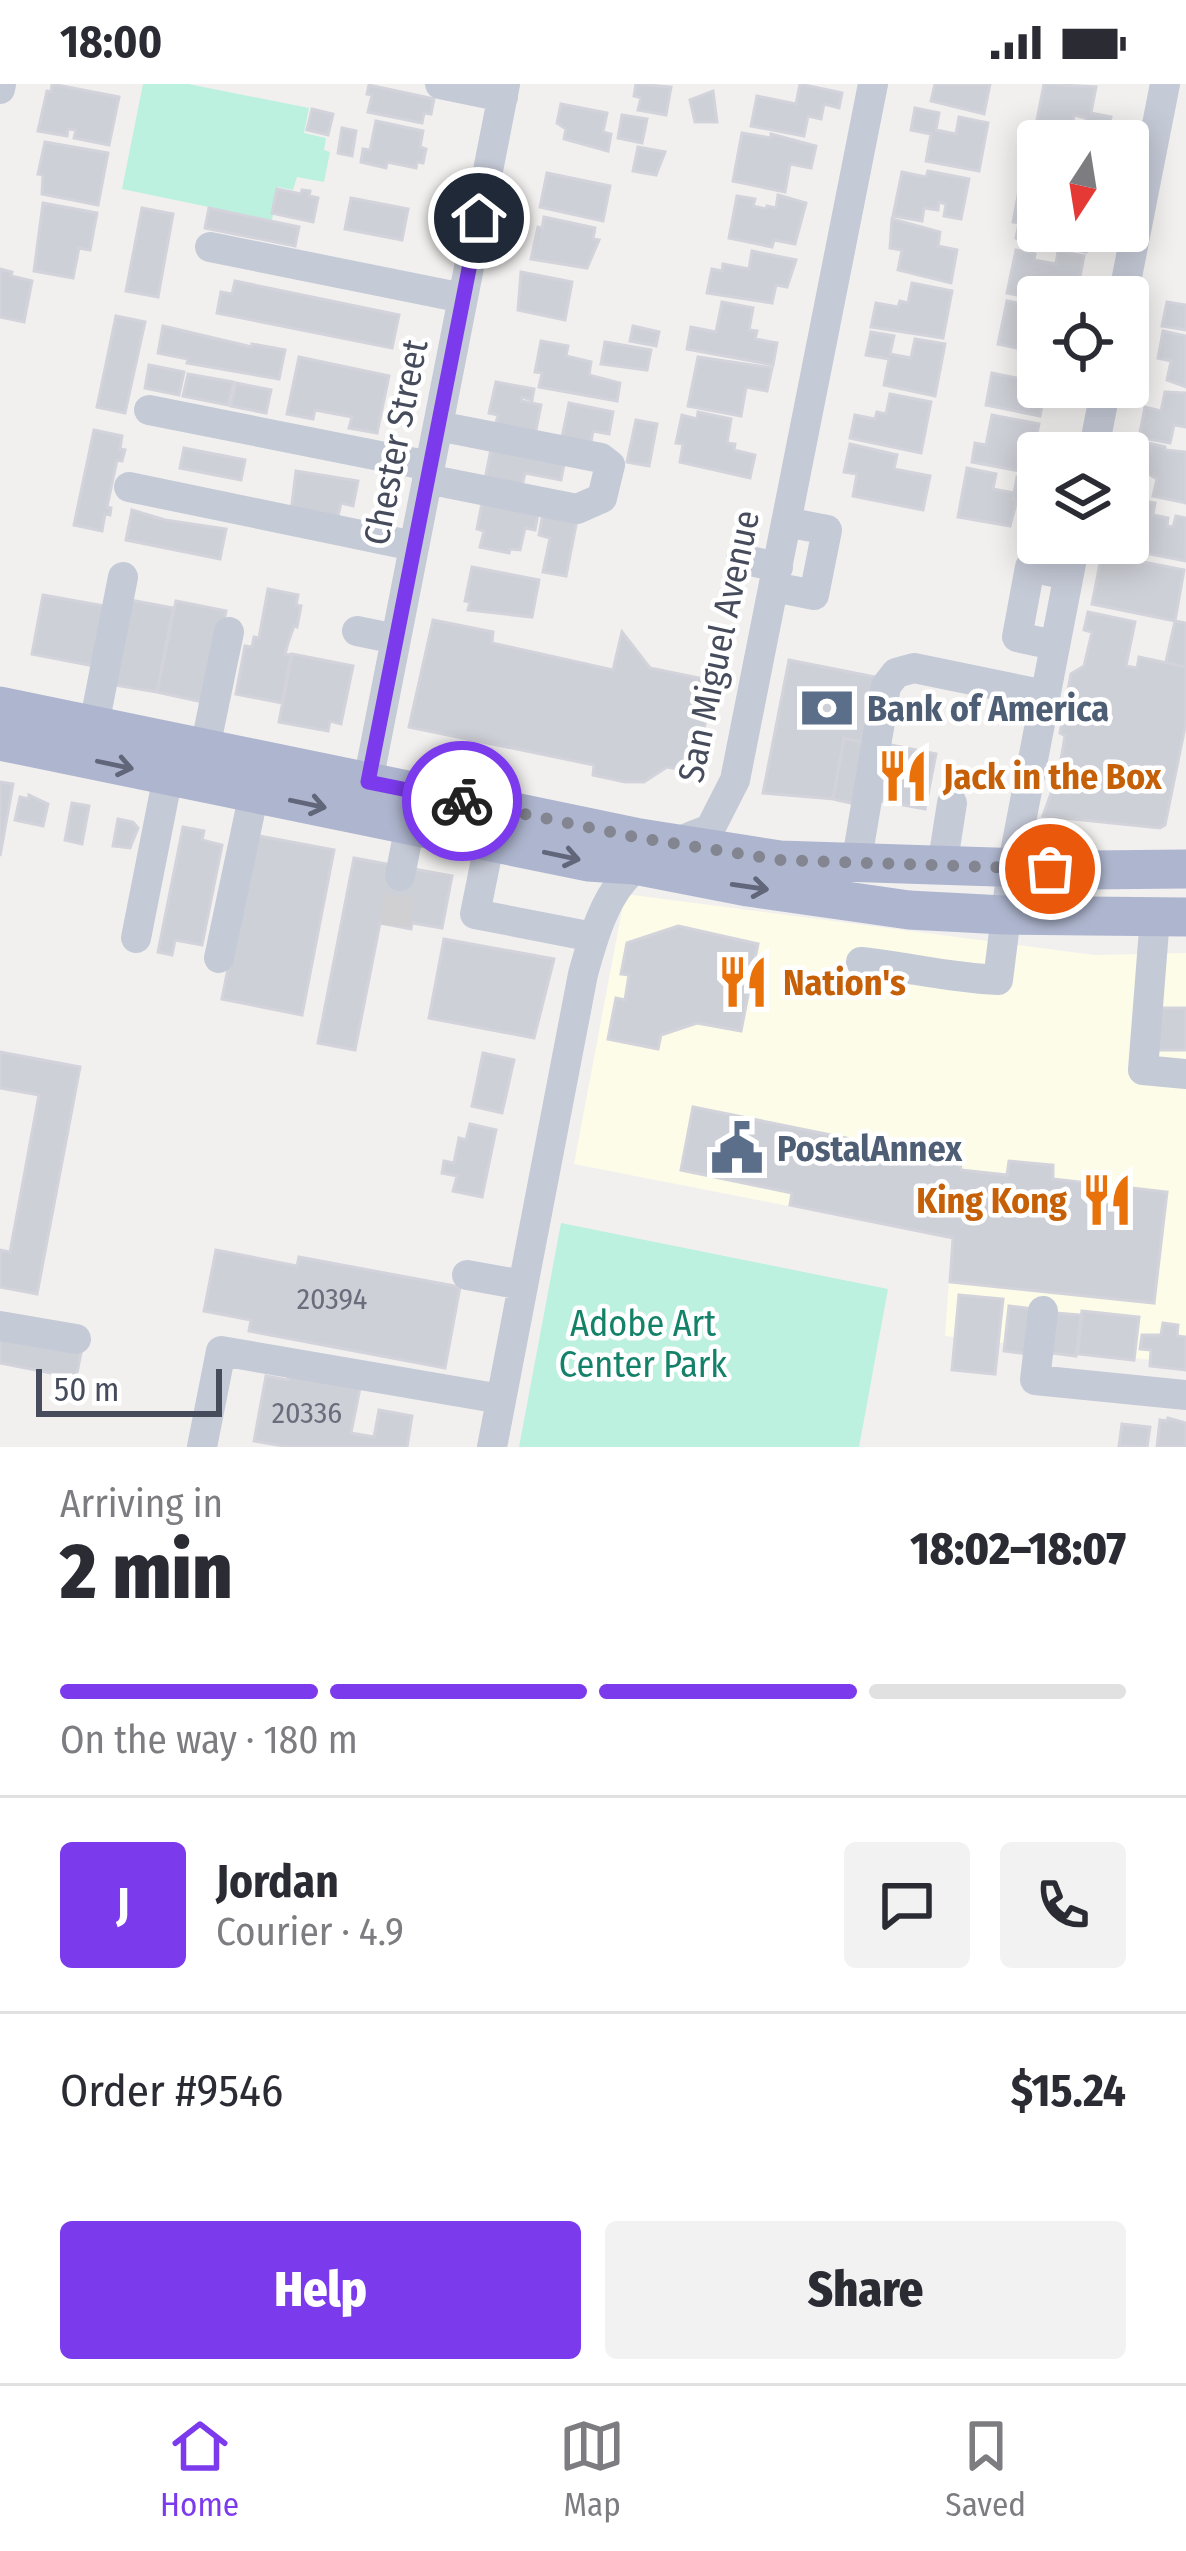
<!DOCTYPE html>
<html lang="en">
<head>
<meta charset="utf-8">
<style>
	body { margin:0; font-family:"Fira Sans Condensed",sans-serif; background:#f2f2f3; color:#2b2b33; height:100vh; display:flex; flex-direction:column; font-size:45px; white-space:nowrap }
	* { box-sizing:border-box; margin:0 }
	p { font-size:39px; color:#7c7c81 }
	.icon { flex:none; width:66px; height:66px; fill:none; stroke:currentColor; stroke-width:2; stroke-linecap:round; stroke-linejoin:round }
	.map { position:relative; height:1363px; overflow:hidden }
	.details { display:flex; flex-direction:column; background:#fff; flex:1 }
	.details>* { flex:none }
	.needle { width:78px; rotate:192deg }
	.controls { position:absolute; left:1017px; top:36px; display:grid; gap:24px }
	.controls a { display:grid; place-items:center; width:132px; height:132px; border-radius:12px; background:#fff; box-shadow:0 6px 30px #0003; font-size:60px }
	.scale { position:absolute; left:36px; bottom:30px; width:186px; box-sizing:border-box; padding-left:12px; border:6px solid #474c5d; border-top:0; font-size:33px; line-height:42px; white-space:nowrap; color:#474c5d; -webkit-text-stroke:9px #fff; paint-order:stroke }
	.pin { position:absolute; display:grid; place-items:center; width:102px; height:102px; color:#fff; margin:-51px; border:6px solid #fff; border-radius:50%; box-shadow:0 3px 12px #0007 }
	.courier { position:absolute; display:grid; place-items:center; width:120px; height:120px; margin:-60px; border:9px solid #7c3aed; border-radius:50%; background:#fff; color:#222; box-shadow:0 3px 15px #0007 }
	.overview em { font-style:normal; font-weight:800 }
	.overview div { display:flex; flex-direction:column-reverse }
	.overview { display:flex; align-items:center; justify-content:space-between; height:204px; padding:0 60px }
	h1 { font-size:78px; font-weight:800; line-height:90px }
	.bar { display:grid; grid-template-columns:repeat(4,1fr); gap:18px 12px; align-content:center; height:144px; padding:0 60px }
	.bar i { height:15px; border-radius:9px; background:#e1e1e2 }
	.bar .active { background:#7c3aed }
	.bar p { grid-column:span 4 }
	.line { display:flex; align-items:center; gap:30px; padding:0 60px; border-top:3px solid #e1e1e2 }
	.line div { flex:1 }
	.round { display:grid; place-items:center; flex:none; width:126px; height:126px; border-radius:12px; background:#f2f2f3 }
	.primary-button { display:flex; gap:24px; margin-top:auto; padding:24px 60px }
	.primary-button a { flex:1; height:138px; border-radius:12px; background:#7c3aed; color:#fff; font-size:48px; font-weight:800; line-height:138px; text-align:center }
	.primary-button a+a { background:#f2f2f3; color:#2b2b33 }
	.status { display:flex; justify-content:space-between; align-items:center; height:84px; padding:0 60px; background:#fff; direction:ltr }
	.status svg { height:33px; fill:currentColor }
	.dock { display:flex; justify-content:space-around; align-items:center; height:168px; border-top:3px solid #e1e1e2; background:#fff; font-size:33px; color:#7c7c81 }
	.dock a { display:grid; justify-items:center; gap:6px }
	.dock .active { color:#7c3aed }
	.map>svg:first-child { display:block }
	.commercial { fill:#fdfce8 }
	.green { fill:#bcf0df }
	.building { fill:#ced0d7; stroke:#d3d3db; stroke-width:3 }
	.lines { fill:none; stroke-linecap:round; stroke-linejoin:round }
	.minor-tunnel { stroke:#d0cfd2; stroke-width:30; stroke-dasharray:30 15; stroke-linecap:butt }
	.minor { stroke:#c5cad7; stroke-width:30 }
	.major { stroke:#aeb6cf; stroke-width:39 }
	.oneway { stroke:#61667a }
	.done { stroke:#838590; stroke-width:12; stroke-dasharray:0 21.6 }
	.route { stroke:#7c3aed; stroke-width:15 }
	.labels { text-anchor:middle; stroke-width:9; stroke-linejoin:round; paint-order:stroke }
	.number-label { font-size:30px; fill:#696d7c }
	.street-label { font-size:36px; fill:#474c5d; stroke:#fff }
	.service-label { font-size:36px; font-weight:bold; fill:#4e5e75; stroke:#fff; text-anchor:start }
	.food-label { font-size:36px; font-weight:bold; fill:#c56008; stroke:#fff; text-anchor:start }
	.park-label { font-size:36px; fill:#148269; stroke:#fff }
</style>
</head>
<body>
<div class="status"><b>18:00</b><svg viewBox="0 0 49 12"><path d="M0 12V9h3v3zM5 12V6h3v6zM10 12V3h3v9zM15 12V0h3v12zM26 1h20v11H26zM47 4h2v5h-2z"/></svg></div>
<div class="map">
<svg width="1186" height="1363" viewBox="0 0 1186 1363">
	<rect width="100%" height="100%" fill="#f2f0ef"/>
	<!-- commercial -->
	<path class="commercial" d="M625 810 1094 871 1186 869V1280L945 1252 952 1154 574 1080Z"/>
	<!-- green -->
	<path class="green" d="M143 0H188L309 24 304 49 326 54 324 66 330 68 324 98 297 93 293 106 278 103 272 136 122 105Z
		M561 1139 888 1205 859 1363H519Z"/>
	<!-- building -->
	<path class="building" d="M52 0 119 13 109 61 74 54 76 46 68 45 67 52 38 47 47 7 51 8Z
		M636 0 671 3 666 31 638 26 641 14 634 12Z
		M800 0 842 9 839 24 824 20 821 35 808 32 804 52 751 42 757 12 796 20Z
		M935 0H990L984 30 931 17Z
		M1044 0 1096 3 1091 29 1111 33 1107 55 1083 51 1086 34 1074 31 1071 48 1036 41Z
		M369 1 434 15 431 30 424 29 422 39 368 28 372 11 367 10Z
		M713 7 717 38H695L690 16Z
		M561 20 607 29 603 48 611 50 608 67 564 55 566 45 557 39Z
		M915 24 939 29 936 46 956 50 959 33 988 39 979 87 926 77 931 50 911 46Z
		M312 25 333 30 328 51 307 46Z
		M622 31 647 35 642 59 618 54Z
		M376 37 423 47 420 63 426 65 423 79 417 78 416 84 387 78 386 84 361 78 363 65 370 66Z
		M342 44 356 47 352 72 338 69Z
		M1035 45 1097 57H1038V68L1031 67Z
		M742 49 771 54V50L816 62 811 84 790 80 785 108 733 97Z
		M45 58 108 69 98 121 42 110 43 91 38 90Z
		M638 63 665 68 656 91 633 87Z
		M928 87 969 95 961 135 944 132 946 120 939 118 938 126 924 124 922 137 893 132 902 88 926 93Z
		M547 89 610 102 603 137 540 123Z
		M1020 101 1038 105V147H1091L1086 168 1016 154 1019 139 1013 138Z
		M277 105 301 110 302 106 310 107 309 112 318 114 313 138 272 129Z
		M778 111 806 119 795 160 774 156 772 163 729 154 737 112 755 115 753 122 766 125 767 122 776 124Z
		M351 114 408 125 402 156 345 145Z
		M43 119 97 129 90 166 79 164 73 194 34 187Z
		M142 124 173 130 158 213 126 207Z
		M209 124 299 143 295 162 205 144Z
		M544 133 595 144 593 155 599 156 587 184 531 175 538 143 542 144Z
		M892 135 940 148 938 162 957 166 951 199 898 186 902 166 890 164Z
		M1016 166 1035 170 1034 176 1056 180 1058 167 1084 172 1076 213 1054 211 1038 215 1007 209Z
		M752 167 796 176 787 203 776 201 772 219 707 209 712 185 722 187 723 180 749 185Z
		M0 185 12 188 11 192 32 197 24 238 0 233Z
		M521 188 572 198 565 236 518 226Z
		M235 197 399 231 392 264 217 229 221 208 232 210Z
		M912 199 952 207 943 254 871 243 876 219 898 223 900 217 908 219Z
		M1007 217 1038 223V276V271L1023 268 1026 253 1020 252 1017 264 998 260Z
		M722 218 753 224 749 246 757 247 755 255 777 259 773 281 687 265 691 243 716 248Z
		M1167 218 1186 221V246L1162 242Z
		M116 232 145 238 125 329 97 323Z
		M163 242 252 263V260L285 266 279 295 187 279 188 275 158 269Z
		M633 242 659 248 656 262 630 257Z
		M1163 247 1186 252V303L1167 296 1171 277 1158 274Z
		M871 248 894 252 890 270 911 274 915 255 945 260 935 312 884 301 889 275 866 271Z
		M541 257 568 262 566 272 591 278 589 291 620 299 617 317 539 303 542 289 535 288Z
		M605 258 651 266 647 286 601 280Z
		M299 273 389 292 377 349 349 344 352 333 315 326 313 335 287 330Z
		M698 273 772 284 767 307 746 303 741 332 688 322Z
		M1035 280H1038V303H1058L1056 313 1044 310 1040 332 986 321 992 289 1031 297Z
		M149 281 184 288 179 311 145 304Z
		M188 290 233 298 228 321 183 312Z
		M496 298 534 305 532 316 522 313 521 317 541 321 535 351 495 343 498 331 489 329Z
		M236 299 271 306 266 329 231 322Z
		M1165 308 1186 309V343L1174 341 1170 359 1139 353 1145 323 1161 327Z
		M890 310 931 318 921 369 850 354 855 331 875 335 877 328 886 330Z
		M569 319 613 328 609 350 593 347 590 364 561 358Z
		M698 328 731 335 727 359 735 360 734 366 755 371 750 394 680 378 683 360 676 359 682 331 697 335Z
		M992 331 1039 340 1035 359 1026 358 1020 387 972 378 975 359 986 361Z
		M636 336 657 340 649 382 627 378Z
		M94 346 122 352 120 365 125 366 122 377 117 376 107 423 111 424 110 431 105 430 102 447 74 441Z
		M1140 357 1165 363V366L1186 368V419L1153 412 1157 395 1135 382Z
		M492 360 565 375 561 396 525 389 521 407 484 400Z
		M850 360 897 371 894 385 930 392 923 426 853 412 857 390 844 388Z
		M184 364 245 376 241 396 180 384Z
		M967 384 996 390 993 405 1014 409 1013 415 1017 416 1010 442 958 433Z
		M296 387 358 397 353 422 341 419 337 437 291 428Z
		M1017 393 1038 398V420L1013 415Z
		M1129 414 1155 419 1153 431 1168 434 1167 442 1173 443 1176 432 1186 434V477L1140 468 1142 461 1128 458Z
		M482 419 538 430 535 446 525 444 520 466 510 465 509 469 480 463 484 447 477 445Z
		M132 426 165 436 226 445 220 475 126 456Z
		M543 429 577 436 566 492 543 488 550 454 539 451Z
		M1103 464 1139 471 1138 477 1184 486 1175 537 1092 520Z
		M472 483 539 496 532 533 468 526 470 518 465 517Z
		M268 505 298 511 296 521 301 522 297 543 294 542 288 559 285 570 291 571 282 619 236 610 245 562 252 563 254 553 259 554Z
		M43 511 110 523 99 583 32 570Z
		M125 515 173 524 157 608 109 600Z
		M176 517 226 527 207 619 157 608Z
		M1088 528 1135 538 1126 582 1137 584 1139 573 1186 583V638L1165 741 1160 744 1043 732 1059 687 1065 652 1060 649 1071 590 1084 582 1092 548 1084 546Z
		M433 536 493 548 492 559 613 586 622 548 650 584 713 597 696 689 667 683 644 698H625L593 691 594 681 409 643Z
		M1175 537 1186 539V583L1166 578Z
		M292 570 353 582 341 640 330 637 328 647 279 638Z
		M789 576 880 594 867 659 844 654 833 715 763 709Z
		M844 654 867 659 855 720 833 715Z
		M886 660 936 670 925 725 871 715Z
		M0 698 13 700 0 772Z
		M29 711 48 720 43 742 15 736 20 713 29 715Z
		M72 719 89 722 82 760 65 756Z
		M118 735 133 738 138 744 130 764 113 762Z
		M183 743 204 747 202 756 222 761 202 861 175 856 172 871 158 868Z
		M254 751 334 766 302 931 222 915Z
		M354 774 452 792 442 844 412 839 411 845 380 839 355 966 318 959Z
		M678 842 758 860 741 947 697 939 661 951 658 965 608 955 616 914 625 916 629 891 621 890 627 859Z
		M444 855 554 875 534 954 429 934Z
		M1139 924H1186V966H1139Z
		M0 968 80 983 37 1210 0 1203V1166L10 1168 39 1011 0 1004Z
		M483 969 514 976 502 1029 472 1022Z
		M693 1023 960 1077 961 1086 1007 1091 1009 1077 1053 1081V1095L1167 1108 1154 1219 950 1198 953 1154 790 1121 792 1109 681 1086Z
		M470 1040 496 1046 482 1113 453 1107 457 1092 442 1089 444 1077 454 1079 459 1054 466 1056Z
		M216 1166 297 1182 299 1173 460 1203 445 1284 249 1247 251 1236 204 1227Z
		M959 1211 1003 1215 995 1290 952 1286Z
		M1009 1222 1034 1225 1029 1270 1004 1267Z
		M1082 1227 1139 1233 1134 1276 1078 1270Z
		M1056 1229 1081 1231 1076 1272 1051 1269Z
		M1163 1239 1178 1241 1177 1252 1186 1253V1286L1150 1282 1151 1266 1140 1265 1142 1251H1161Z
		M0 1254 81 1269 76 1294 0 1279Z
		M289 1291 360 1304 351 1349 374 1353 379 1326 412 1332 407 1363H289L254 1357 266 1292 288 1296Z
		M1168 1334 1186 1339V1363H1157L1160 1336 1167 1337Z
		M1122 1340 1150 1343 1147 1363 1119 1362Z"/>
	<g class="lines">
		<!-- minor-tunnel -->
		<path class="minor-tunnel" d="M396 842 400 792"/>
		<!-- minor -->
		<path class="minor" d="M440 0 503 13
			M0 5 1 0
			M210 163 463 214
			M1123 213 1165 0
			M149 326 430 382
			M1093 369 1106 303
			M427 395 577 425 602 414 610 381 601 374 438 342
			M129 403 414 462
			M741 475 778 483
			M774 503 814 511 827 446 786 438
			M357 547 396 555
			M1054 561 1017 553 1030 483 1068 491
			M94 641 123 493
			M205 664 229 548
			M364 718 505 0
			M490 756 475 830 593 853
			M856 781 886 602 896 589 914 584 1045 611
			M942 783 952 719
			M400 792 410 741
			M1155 833 1143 986 1186 990
			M136 854 168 692
			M219 874 254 709
			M861 878C907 883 951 894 998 896L1012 784 1075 459
			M467 1191 523 1201
			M1043 1227 1035 1296 1186 1311
			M0 1242 76 1255
			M202 1363 221 1267 501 1315
			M492 1363 583 890C607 803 622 777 710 745L735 696 873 0"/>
		<!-- major -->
		<path class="major" d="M0 622 640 754 780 776 1088 786 1186 785
			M0 657 588 778 635 781 748 803 909 826 1004 831 1186 833"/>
	</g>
	<!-- one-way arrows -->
	<defs><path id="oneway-shaft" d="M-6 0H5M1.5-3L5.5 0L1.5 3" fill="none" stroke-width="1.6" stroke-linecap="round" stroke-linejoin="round" transform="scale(3)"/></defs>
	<g class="oneway">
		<use href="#oneway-shaft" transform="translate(115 681) rotate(12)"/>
		<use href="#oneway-shaft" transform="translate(308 720) rotate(12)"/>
		<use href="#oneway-shaft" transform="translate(562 772) rotate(12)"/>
		<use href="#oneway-shaft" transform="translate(750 803) rotate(8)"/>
	</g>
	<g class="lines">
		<!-- done -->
		<path class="done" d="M462 717 640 754 780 776 1050 785"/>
		<!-- route -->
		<path class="route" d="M462 717 368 698 479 134"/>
	</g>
	<!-- icons -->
	<defs>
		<g id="bank-bare" transform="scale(4.14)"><path d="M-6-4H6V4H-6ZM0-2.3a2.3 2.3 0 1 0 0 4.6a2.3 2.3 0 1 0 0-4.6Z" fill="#5c6f8a" stroke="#fff" stroke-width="2.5" paint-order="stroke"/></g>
		<g id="restaurant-bare" transform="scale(4.14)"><path d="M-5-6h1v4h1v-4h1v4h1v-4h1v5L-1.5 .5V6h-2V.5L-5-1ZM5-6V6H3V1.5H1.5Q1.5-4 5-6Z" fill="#e8710a" stroke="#fff" stroke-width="2.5" paint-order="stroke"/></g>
		<g id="civic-bare" transform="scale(4.14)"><path d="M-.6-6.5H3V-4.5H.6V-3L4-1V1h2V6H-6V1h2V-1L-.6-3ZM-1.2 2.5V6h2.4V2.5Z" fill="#5c6f8a" stroke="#fff" stroke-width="2.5" paint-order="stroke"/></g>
	</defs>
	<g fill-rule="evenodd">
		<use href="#bank-bare" x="827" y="624"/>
		<use href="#restaurant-bare" x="903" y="692"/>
		<use href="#restaurant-bare" x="743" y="898"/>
		<use href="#civic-bare" x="737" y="1064"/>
		<use href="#restaurant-bare" x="1107" y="1116"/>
	</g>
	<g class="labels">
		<!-- number labels -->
		<g class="number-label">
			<text x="332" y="1225">20394</text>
			<text x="307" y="1339">20336</text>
		</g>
		<!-- street labels -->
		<g class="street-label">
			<text transform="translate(395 358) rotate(-79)" y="13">Chester Street</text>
			<text transform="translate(718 562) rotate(-78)" y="13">San Miguel Avenue</text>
		</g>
		<!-- service labels -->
		<g class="service-label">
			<text x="867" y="637">Bank of America</text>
			<text x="777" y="1077">PostalAnnex</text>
		</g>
		<!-- food labels -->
		<g class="food-label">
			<text x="943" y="705">Jack in the Box</text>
			<text x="783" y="911">Nation's</text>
			<text x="1067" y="1129" text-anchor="end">King Kong</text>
		</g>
		<!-- park labels -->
		<g class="park-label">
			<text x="643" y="1252">Adobe Art<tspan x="643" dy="41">Center Park</tspan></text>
		</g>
	</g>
</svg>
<div class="controls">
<a><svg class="needle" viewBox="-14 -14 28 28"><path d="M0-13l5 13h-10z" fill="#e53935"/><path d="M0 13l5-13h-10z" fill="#7c7c81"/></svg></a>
<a><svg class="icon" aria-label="locate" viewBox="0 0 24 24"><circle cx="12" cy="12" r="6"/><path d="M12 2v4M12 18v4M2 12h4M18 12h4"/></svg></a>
<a><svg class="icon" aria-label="layers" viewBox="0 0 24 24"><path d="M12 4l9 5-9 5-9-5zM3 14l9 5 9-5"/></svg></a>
</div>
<div class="scale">50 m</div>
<div class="pin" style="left:1050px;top:785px;background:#ea580c"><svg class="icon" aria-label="bag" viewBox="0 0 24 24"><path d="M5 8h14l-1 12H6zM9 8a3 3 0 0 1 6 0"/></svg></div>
<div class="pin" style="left:479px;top:134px;background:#1f2937"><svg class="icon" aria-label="home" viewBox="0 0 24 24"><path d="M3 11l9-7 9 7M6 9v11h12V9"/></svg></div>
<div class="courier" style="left:462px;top:717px"><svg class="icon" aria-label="bike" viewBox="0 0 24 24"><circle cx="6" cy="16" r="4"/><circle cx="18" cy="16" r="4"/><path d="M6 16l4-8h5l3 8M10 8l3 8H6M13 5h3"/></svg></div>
</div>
<section class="details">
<div class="overview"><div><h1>2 min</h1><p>Arriving in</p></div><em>18:02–18:07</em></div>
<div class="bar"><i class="active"></i><i class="active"></i><i class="active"></i><i></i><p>On the way · 180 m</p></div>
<div class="line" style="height:216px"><b class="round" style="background:#7c3aed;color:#fff">J</b><div><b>Jordan</b><p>Courier · 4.9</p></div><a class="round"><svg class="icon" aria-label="chat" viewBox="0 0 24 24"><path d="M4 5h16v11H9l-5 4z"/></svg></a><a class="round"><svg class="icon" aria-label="phone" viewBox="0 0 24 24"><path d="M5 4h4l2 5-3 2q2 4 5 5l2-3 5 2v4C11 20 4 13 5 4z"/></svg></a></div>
<div class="line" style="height:156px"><div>Order #9546</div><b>$15.24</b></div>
<div class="primary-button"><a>Help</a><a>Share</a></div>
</section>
<nav class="dock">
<a class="active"><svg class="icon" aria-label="home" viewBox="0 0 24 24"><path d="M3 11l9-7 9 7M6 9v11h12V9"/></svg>Home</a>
<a><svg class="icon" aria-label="map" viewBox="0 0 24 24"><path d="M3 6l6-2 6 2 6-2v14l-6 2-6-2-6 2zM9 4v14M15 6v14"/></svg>Map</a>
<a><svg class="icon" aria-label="saved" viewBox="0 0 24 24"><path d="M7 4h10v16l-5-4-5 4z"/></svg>Saved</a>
</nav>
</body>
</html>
